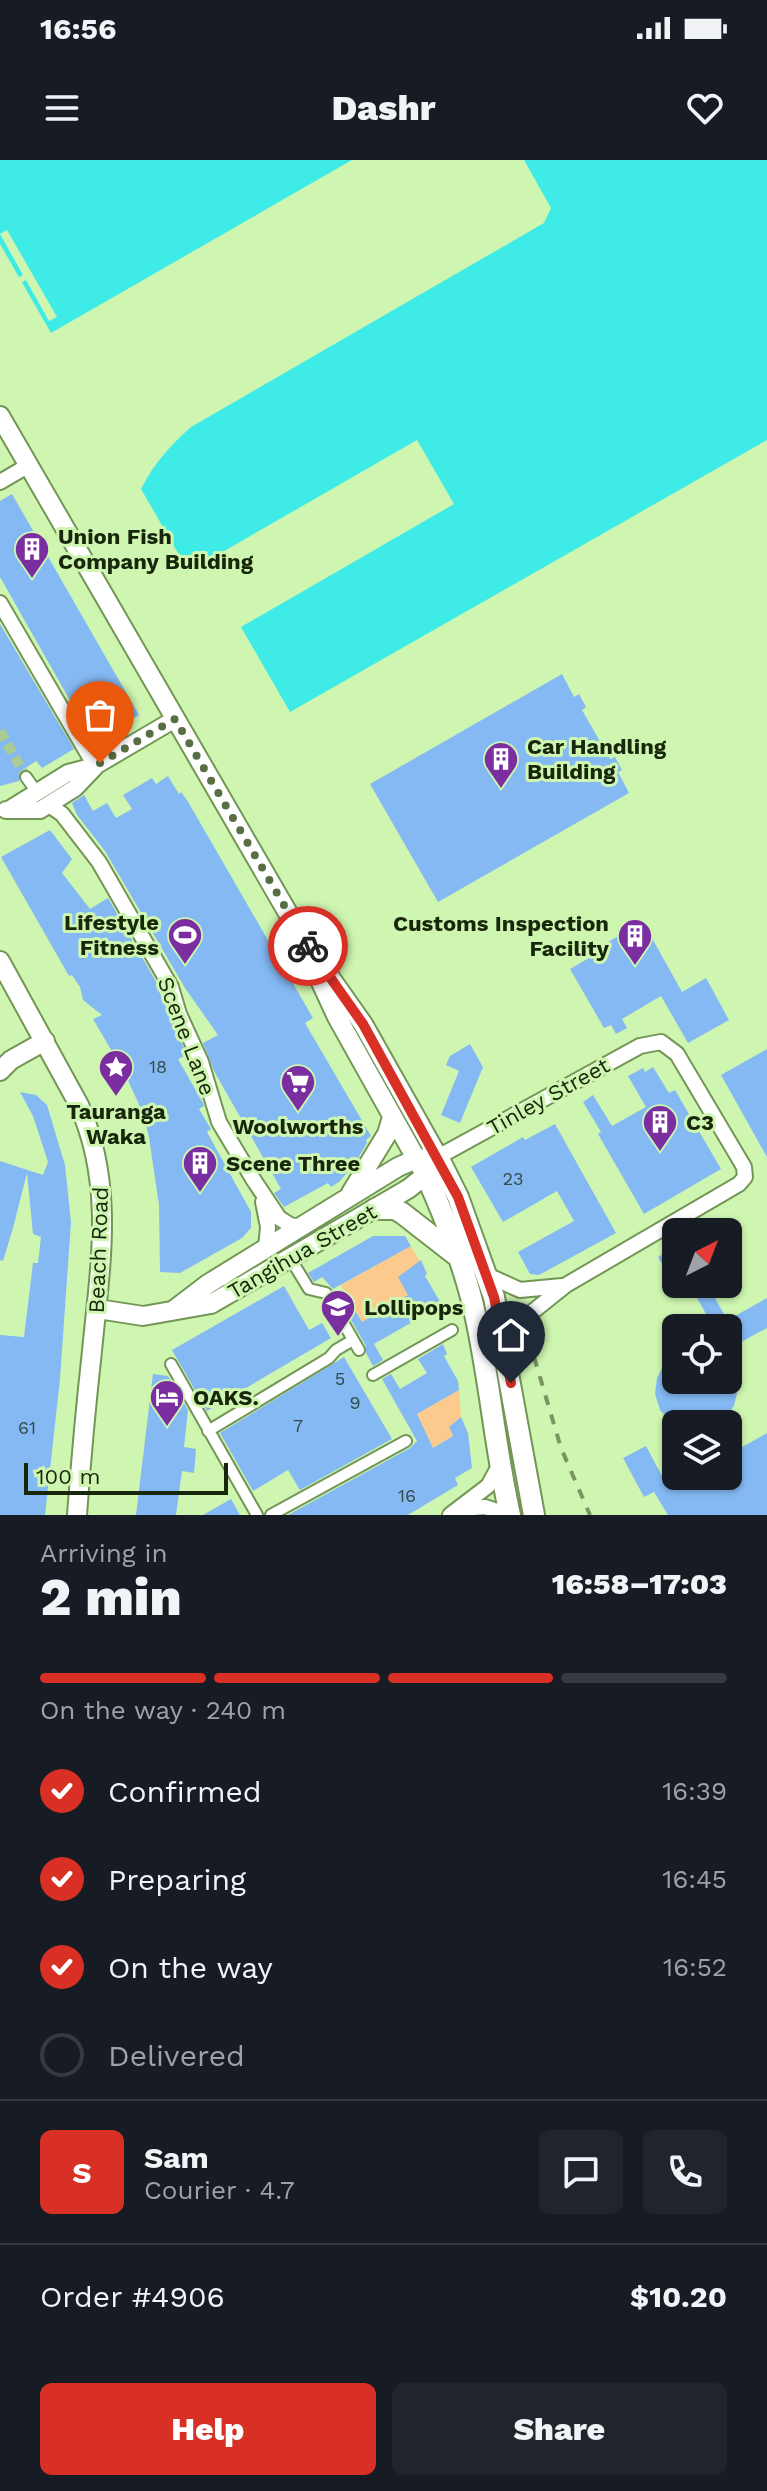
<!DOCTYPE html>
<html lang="en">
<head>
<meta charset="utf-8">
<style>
	body { margin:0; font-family:"Work Sans",sans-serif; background:#20242c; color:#f1f3f6; height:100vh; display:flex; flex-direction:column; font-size:30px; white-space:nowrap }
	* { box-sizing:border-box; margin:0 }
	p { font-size:26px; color:#9ea1a6 }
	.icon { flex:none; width:44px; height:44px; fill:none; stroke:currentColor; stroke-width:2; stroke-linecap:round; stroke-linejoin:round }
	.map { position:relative; height:1355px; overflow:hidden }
	.sheet { display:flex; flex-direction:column; background:#171b24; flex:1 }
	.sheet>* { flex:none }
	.needle { width:52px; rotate:42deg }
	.tools { position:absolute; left:662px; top:1058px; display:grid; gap:16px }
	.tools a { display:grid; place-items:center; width:80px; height:80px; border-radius:12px; background:#171b24; box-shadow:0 2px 6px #0004; font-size:40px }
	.scale { position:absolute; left:24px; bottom:20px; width:204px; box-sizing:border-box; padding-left:8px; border:4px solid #18260c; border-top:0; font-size:22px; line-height:28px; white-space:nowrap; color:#18260c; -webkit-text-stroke:6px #cff6b1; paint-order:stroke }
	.pin { position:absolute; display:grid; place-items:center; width:68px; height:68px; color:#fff; margin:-82px -34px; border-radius:50% 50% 50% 0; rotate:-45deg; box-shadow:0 0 8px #0007 }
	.pin .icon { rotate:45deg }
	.courier { position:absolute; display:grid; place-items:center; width:80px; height:80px; margin:-40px; border:6px solid #d93025; border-radius:50%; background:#fff; color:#222; box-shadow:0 2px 10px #0007 }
	.head em { font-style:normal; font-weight:800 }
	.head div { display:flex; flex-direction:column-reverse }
	.head { display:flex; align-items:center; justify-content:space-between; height:136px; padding:0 40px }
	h1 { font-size:52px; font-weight:800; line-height:60px }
	.bar { display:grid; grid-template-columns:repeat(4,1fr); gap:12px 8px; align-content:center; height:96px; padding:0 40px }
	.bar i { height:10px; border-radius:6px; background:#363941 }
	.bar .on { background:#d93025 }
	.bar p { grid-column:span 4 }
	.line { display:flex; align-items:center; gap:20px; padding:0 40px; border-top:2px solid #363941 }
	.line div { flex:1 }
	.round { display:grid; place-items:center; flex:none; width:84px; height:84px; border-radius:12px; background:#20242c }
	ol { padding:0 40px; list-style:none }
	li { display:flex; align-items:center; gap:24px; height:88px }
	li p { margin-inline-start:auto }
	li .icon { padding:8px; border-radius:50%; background:#d93025; color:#fff; stroke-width:4 }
	li:last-child { color:#9ea1a6 }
	li i { width:44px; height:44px; border:4px solid #363941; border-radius:50% }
	.cta { display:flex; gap:16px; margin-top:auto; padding:16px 40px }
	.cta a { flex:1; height:92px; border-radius:12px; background:#d93025; color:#fff; font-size:32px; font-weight:800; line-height:92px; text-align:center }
	.cta a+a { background:#20242c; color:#f1f3f6 }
	.status { display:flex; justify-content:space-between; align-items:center; height:56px; padding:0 40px; background:#171b24; direction:ltr }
	.status svg { height:22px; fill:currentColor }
	header { display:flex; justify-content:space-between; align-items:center; height:104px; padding:0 40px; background:#171b24; font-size:36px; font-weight:800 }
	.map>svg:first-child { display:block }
	.green { fill:#fcca8c }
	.water { fill:#3febe6 }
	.pier { fill:#cff6b1 }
	.building { fill:#85b9f3 }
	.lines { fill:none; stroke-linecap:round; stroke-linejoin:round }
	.pedestrian-tunnel { stroke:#aacc90; stroke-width:10; stroke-dasharray:10 5; stroke-linecap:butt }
	.pedestrian-casing { stroke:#739656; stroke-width:14 }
	.minor-casing { stroke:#739656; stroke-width:18 }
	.tertiary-casing { stroke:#739656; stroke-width:20 }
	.secondary-casing { stroke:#739656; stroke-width:22 }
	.primary-casing { stroke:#739656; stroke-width:24 }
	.pedestrian { stroke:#fff; stroke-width:10 }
	.minor { stroke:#fff; stroke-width:14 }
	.tertiary { stroke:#fff; stroke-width:16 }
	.secondary { stroke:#fff; stroke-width:18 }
	.primary { stroke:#fff; stroke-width:20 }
	.rail { stroke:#7a9564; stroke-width:4; stroke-dasharray:10 10; stroke-linecap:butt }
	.done { stroke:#586f46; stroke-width:8; stroke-dasharray:0 14.4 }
	.route { stroke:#d93025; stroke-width:10 }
	.labels { text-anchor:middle; stroke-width:6; stroke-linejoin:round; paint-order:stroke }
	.number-label { font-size:18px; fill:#334b46 }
	.poi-label { font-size:22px; font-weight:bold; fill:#18260c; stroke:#cff6b1; text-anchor:start }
	.street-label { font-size:22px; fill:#18260c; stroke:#cff6b1 }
</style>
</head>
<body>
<div class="status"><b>16:56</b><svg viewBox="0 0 49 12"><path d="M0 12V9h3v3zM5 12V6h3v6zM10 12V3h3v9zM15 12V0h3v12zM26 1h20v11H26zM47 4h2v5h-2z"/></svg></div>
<header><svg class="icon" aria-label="menu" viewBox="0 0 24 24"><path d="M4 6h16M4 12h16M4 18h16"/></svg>Dashr<svg class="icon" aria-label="heart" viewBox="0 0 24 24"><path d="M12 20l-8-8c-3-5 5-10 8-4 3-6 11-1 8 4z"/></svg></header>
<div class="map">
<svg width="767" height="1355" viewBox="0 0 767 1355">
	<rect width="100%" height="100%" fill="#cff6b1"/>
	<!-- green -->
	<path class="green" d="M411 1086 420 1102 398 1117 408 1135 362 1162 341 1125Z
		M459 1230 461 1257 449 1267 453 1276 433 1288 417 1254Z"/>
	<!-- water -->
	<path class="water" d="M0 0H352L51 173 0 84Z
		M524 0H767V280L290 552 241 467 454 344 417 280 186 413 180 403 182 400 141 329C154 303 170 286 191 267L544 63 551 48Z"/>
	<!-- pier -->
	<path class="pier" d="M7 70 57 157 49 161 26 120 21 123 18 118 23 115 0 74Z"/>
	<!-- building -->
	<path class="building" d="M12 334 139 555 93 581 0 417V341Z
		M0 464 74 589 42 608 36 601 21 611 19 621 0 626Z
		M562 514 574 537 579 534 586 547 582 550 610 599 615 597 622 610 618 612 629 633 438 742 370 624Z
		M168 616 179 634 181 632 187 640 313 858 305 863 371 976 366 980 367 983 354 1005 339 1022 331 1027 328 1023 284 1047 274 1033 281 1029 214 911 203 883 218 875 185 828 105 691 77 655 72 643 84 635 93 651 107 643 116 658 132 649 123 635 152 618 156 624Z
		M50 670 72 699 62 713 90 749 108 738 161 830 159 831 187 895 178 899 203 943 204 946 199 949 211 969 207 972 251 1052V1068L242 1078 180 1113 160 1112 159 1045 149 977 143 953 124 912 93 859 102 855 83 840 80 827 72 815 69 816 1 697Z
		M643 762 682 832 706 818 729 860 688 883 661 836 622 859 627 868 616 874 611 865 604 868 570 809 594 795 592 791Z
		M470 884 483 907 460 963 441 955 459 911 446 905 450 896Z
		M767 889V997L721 915Z
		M653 907 669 933 675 930 721 1009 644 1054 598 974 601 972 583 942 593 935 612 966 646 947 628 916 643 908 645 912Z
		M20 932 36 935 47 945 65 1005 71 1062 60 1219 45 1355H0V1175L24 1177 33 1103H38L41 1077 33 1074 27 1013 13 1068 3 1101 0 1100V1001L43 1015 48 1002 33 956Z
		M555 964 616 1073 539 1115 530 1114 518 1092 574 1061 557 1031 503 1062 471 1007 523 977 525 980Z
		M373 1076H405L411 1086 333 1129 322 1117 314 1122 308 1113Z
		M728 1078 742 1103 728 1111Z
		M676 1087V1124H707L724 1154 710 1161 693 1131 681 1138 658 1097Z
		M421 1100 427 1114 425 1116 442 1145 374 1184 383 1200 373 1206 366 1193V1186L343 1146 350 1142 362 1162 408 1135 398 1117Z
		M284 1126 309 1170 322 1163 331 1178 207 1251 172 1190Z
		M767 1138V1168L741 1182 728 1160Z
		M443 1184 447 1194 444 1196 458 1221 459 1230 417 1254 433 1288 453 1276 449 1267 461 1257 468 1273 472 1308 455 1318 458 1325 408 1355H288L410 1288 417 1281 382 1219 391 1214 400 1229 427 1213 418 1199Z
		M676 1193V1220H736L737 1233 734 1246 720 1264H673L660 1250 655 1234 657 1218 663 1206Z
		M344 1197 392 1279 300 1330 288 1310 253 1331 220 1273Z
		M153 1214 168 1216 188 1250 184 1287 196 1289 194 1313 182 1311 176 1355H136Z
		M767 1273V1355H668L654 1332 644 1337 623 1298 646 1286 669 1329 692 1316H728V1295Z
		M231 1339 240 1355H203Z"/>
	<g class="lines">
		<!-- pedestrian-tunnel -->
		<path class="pedestrian-tunnel" d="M0 571 26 617"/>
		<!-- pedestrian casing -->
		<g class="pedestrian-casing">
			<path id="pedestrian" d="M26 617 36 631
				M290 1098 309 1129 326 1133 359 1190
				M171 1204 257 1355
				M373 1215 452 1170
				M208 1271 329 1198 336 1190 353 1180
				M271 1355 406 1281"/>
		</g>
		<!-- minor casing -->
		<g class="minor-casing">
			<path id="minor" d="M0 322 29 305
				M0 443 95 606
				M49 645 62 654 99 702 171 827 179 854 201 902 219 962 253 1019 279 1058 290 1065 301 1067
				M438 997 640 886 661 882 677 894 744 1007 745 1017 739 1024 566 1125 516 1165 504 1184
				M263 1042 268 1067 266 1088
				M487 1115 520 1130 562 1126
				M462 1349 485 1347 509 1355
				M450 1355 488 1326 499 1306"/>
		</g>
		<!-- tertiary casing -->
		<g class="tertiary-casing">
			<path id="tertiary" d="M10 649 68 613 95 606 175 559
				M6 650H40L75 628 95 607"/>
		</g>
		<!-- secondary casing -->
		<g class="secondary-casing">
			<path id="secondary" d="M0 256 303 779 363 864 438 997
				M0 801 79 945C115 1026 100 1106 92 1191 86 1245 81 1300 77 1355
				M312 803 337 857 422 1009
				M0 911 11 900 45 881
				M351 1033 387 974 392 957
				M98 1149 143 1156 211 1144 408 1029 426 1015 432 1006
				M174 1150 208 1124 398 1007 416 999 438 997"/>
		</g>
		<!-- primary casing -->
		<g class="primary-casing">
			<path id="primary" d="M438 997 458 1037 494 1137 534 1355
				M426 1015C446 1060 465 1107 475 1154 490 1221 495 1289 510 1355
				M375 1049H395L402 1053 456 1095"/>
		</g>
		<!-- pedestrian -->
		<use href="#pedestrian" class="pedestrian"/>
		<!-- minor -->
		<use href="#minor" class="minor"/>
		<!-- tertiary -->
		<use href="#tertiary" class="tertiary"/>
		<!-- secondary -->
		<use href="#secondary" class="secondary"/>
		<!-- primary -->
		<use href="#primary" class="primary"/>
		<!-- rail -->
		<path class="rail" d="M534 1197 561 1288 590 1355"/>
	</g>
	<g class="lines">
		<!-- done -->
		<path class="done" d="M100 603 175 559 308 786"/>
		<!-- route -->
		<path class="route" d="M308 786 363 864 458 1037 494 1137 511 1223"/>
	</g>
	<!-- icons -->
	<defs>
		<g id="building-pin" transform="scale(1.8)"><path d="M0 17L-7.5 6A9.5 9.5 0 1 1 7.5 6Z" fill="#7a2ea0" stroke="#cff6b1"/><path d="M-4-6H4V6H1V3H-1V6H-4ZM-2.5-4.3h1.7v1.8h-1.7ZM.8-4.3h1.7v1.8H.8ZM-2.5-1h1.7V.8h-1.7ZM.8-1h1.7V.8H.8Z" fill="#fff"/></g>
		<g id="stadium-pin" transform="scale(1.8)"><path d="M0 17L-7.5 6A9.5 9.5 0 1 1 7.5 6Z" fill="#7a2ea0" stroke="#cff6b1"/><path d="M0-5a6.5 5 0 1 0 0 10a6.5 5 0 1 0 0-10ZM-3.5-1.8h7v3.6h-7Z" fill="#fff"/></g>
		<g id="sight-pin" transform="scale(1.8)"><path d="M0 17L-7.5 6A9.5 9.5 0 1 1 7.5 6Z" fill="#7a2ea0" stroke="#cff6b1"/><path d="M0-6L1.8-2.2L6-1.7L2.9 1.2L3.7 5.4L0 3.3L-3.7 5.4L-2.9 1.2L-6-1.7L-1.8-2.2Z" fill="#fff"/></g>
		<g id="supermarket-pin" transform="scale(1.8)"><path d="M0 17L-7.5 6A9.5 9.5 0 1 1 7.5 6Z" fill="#7a2ea0" stroke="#cff6b1"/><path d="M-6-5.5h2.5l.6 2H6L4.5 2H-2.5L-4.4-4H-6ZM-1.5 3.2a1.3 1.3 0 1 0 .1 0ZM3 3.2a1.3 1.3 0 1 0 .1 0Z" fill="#fff"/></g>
		<g id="school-pin" transform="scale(1.8)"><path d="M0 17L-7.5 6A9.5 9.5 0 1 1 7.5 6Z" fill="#7a2ea0" stroke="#cff6b1"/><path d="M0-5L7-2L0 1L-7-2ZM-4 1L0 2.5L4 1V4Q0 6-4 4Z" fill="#fff"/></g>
		<g id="hotel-pin" transform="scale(1.8)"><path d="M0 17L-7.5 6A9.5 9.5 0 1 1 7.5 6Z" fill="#7a2ea0" stroke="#cff6b1"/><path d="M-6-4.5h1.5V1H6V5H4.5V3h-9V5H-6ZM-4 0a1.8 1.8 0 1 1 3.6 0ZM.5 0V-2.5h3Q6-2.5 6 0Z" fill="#fff"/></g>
	</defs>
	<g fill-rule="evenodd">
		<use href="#building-pin" x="32" y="389"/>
		<use href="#building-pin" x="501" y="599"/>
		<use href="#stadium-pin" x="185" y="775"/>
		<use href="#building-pin" x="635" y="776"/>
		<use href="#sight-pin" x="116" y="907"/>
		<use href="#supermarket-pin" x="298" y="922"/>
		<use href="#building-pin" x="660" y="962"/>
		<use href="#building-pin" x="200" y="1003"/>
		<use href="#school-pin" x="338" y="1147"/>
		<use href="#hotel-pin" x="167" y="1237"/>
	</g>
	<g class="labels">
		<!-- number labels -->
		<g class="number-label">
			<text x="158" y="913">18</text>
			<text x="513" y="1025">23</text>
			<text x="340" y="1225">5</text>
			<text x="355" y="1249">9</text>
			<text x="298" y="1272">7</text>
			<text x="27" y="1274">61</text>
			<text x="407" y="1342">16</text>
		</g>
		<!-- poi labels -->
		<g class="poi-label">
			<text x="58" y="384">Union Fish<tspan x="58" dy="25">Company Building</tspan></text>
			<text x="527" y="594">Car Handling<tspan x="527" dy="25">Building</tspan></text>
			<text x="159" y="770" text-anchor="end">Lifestyle<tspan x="159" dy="25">Fitness</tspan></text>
			<text x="609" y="771" text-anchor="end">Customs Inspection<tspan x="609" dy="25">Facility</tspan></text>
			<text x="116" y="959" text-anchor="middle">Tauranga<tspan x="116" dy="25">Waka</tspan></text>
			<text x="686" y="970">C3</text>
			<text x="298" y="974" text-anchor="middle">Woolworths</text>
			<text x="226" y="1011">Scene Three</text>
			<text x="364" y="1155">Lollipops</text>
			<text x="193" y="1245">OAKS.</text>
		</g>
		<!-- street labels -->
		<g class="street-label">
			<text transform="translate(187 876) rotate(69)" y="8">Scene Lane</text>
			<text transform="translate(548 936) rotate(-29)" y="8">Tinley Street</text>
			<text transform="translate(98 1090) rotate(-88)" y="8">Beach Road</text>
			<text transform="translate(302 1091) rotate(-30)" y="8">Tangihua Street</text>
		</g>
	</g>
</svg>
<div class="tools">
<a><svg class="needle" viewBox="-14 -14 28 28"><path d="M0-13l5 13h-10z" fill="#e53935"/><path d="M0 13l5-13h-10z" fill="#9ea1a6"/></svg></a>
<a><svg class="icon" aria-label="locate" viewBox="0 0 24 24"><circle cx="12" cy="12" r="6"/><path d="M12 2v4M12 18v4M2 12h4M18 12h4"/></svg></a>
<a><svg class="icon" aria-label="layers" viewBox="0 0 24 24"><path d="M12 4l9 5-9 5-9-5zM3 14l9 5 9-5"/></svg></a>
</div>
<div class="scale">100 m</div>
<div class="pin" style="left:100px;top:603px;background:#ea580c"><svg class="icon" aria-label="bag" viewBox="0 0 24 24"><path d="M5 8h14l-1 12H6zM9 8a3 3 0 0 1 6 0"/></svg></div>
<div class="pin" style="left:511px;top:1223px;background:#1f2937"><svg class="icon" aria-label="home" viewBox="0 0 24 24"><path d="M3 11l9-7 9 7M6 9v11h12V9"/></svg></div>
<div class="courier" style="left:308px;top:786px"><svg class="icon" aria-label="bike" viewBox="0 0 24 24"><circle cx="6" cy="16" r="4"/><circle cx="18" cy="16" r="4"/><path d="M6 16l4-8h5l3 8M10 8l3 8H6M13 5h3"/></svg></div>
</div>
<section class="sheet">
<div class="head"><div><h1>2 min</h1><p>Arriving in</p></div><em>16:58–17:03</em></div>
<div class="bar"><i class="on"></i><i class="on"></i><i class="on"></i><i></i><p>On the way · 240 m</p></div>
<ol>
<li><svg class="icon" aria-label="check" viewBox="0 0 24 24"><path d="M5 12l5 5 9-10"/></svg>Confirmed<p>16:39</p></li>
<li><svg class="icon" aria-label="check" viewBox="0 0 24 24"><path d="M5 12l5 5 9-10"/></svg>Preparing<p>16:45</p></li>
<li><svg class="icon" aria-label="check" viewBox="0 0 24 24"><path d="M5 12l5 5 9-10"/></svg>On the way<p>16:52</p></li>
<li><i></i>Delivered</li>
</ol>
<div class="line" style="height:144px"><b class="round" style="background:#d93025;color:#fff">S</b><div><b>Sam</b><p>Courier · 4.7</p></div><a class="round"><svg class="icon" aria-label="chat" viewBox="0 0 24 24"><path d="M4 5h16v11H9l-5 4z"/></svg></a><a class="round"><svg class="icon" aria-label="phone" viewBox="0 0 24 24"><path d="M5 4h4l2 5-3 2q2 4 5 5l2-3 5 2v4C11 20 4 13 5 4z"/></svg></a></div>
<div class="line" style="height:104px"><div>Order #4906</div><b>$10.20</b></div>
<div class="cta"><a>Help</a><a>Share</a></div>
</section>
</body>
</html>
